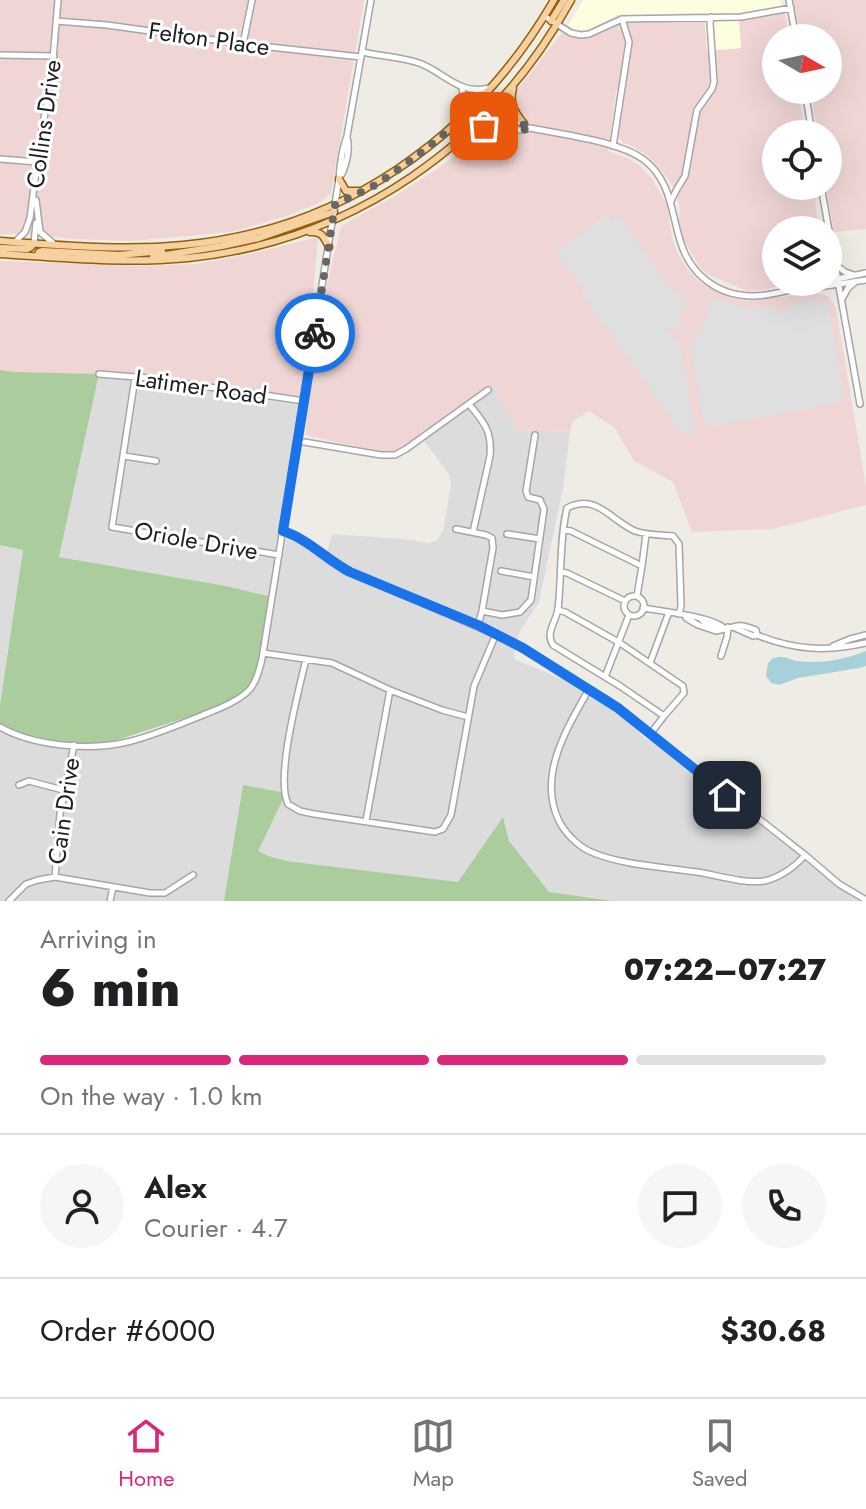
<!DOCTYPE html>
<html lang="en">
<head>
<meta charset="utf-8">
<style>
	body { margin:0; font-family:Jost,sans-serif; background:#f6f6f6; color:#202124; height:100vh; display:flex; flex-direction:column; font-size:30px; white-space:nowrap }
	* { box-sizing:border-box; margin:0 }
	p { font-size:26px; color:#757577 }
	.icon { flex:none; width:44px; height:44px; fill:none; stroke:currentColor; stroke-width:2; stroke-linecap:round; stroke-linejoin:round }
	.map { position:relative; height:901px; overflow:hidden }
	.panel { display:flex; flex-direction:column; background:#fff; flex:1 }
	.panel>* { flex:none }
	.needle { width:52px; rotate:99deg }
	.buttons { position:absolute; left:762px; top:24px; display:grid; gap:16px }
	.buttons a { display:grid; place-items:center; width:80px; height:80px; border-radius:50%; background:#fff; box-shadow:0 8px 32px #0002; font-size:40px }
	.pin { position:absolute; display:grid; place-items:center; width:68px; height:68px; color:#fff; margin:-34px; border-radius:16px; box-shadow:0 4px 12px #0006 }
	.courier { position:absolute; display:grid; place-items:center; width:80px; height:80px; margin:-40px; border:6px solid #1a73e8; border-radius:50%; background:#fff; color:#222; box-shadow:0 2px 10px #0007 }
	.headline em { font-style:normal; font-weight:800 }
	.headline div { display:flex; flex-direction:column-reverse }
	.headline { display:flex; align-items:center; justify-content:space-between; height:136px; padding:0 40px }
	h1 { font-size:52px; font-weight:800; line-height:60px }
	.bar { display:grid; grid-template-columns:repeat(4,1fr); gap:12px 8px; align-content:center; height:96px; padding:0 40px }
	.bar i { height:10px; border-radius:6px; background:#e0e0e0 }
	.bar .selected { background:#db2777 }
	.bar p { grid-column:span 4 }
	.line { display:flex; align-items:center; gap:20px; padding:0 40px; border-top:2px solid #e0e0e0 }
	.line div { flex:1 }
	.round { display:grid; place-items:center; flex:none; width:84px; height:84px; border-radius:42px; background:#f6f6f6 }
	.tabs { display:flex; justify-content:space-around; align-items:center; height:112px; border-top:2px solid #e0e0e0; background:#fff; font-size:22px; color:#757577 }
	.tabs a { display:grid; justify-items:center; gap:4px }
	.tabs .selected { color:#db2777 }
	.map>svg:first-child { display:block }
	.residential { fill:#dddcdc }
	.commercial { fill:#efd6d5 }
	.education { fill:#fdfde0 }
	.forest { fill:#abcc9c }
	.parking { fill:#dfdfdf }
	.water { fill:#a8d0da }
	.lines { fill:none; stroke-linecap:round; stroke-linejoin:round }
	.minor-casing { stroke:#a6a6a6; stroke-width:8 }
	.major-casing { stroke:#916108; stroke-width:9 }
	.minor { stroke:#fff; stroke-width:5 }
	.major { stroke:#f7d0a2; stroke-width:6 }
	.done { stroke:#686764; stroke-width:8; stroke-dasharray:0 14.4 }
	.route { stroke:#1a73e8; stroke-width:10 }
	.labels { text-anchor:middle; stroke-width:6; stroke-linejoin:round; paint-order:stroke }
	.street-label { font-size:24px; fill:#1f1f1f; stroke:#fff }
</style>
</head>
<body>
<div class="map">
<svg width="866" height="901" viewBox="0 0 866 901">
	<rect width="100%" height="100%" fill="#efece5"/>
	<!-- residential -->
	<path class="residential" d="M99 374 300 405 275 558 274 591 287 537 327 553 332 534 403 539 429 543 438 540 444 527 451 485 449 474 422 438 494 385 516 430 570 432 563 488 539 602 520 631 515 647 514 659 564 680 630 722 644 738 664 747 707 784 858 901H613L549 892 531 873 509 841 503 818 459 882 287 861 258 852 244 786 224 901H0V727L74 745 125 743 221 706 272 597 226 586 59 557Z
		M0 545 23 550 0 718Z"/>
	<!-- commercial -->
	<path class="commercial" d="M0 0H364L331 193 321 202 287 216 230 232 131 241 70 239 38 234H0Z
		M793 0H866V229L834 232 826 186H828V134H818L810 90H828V38H802Z
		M782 12 785 13 789 38H776V90H798L805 134H776V186H813L819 230H776V282H798L763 290 747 291 707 274 698 265 684 240 679 221 680 210 677 194 670 182 662 171 648 156 632 146 623 143 618 137 625 91 616 90 608 151 627 158 640 166 652 179 667 205 672 238 679 256 689 271 701 283 730 298 747 301 817 293 829 297 836 308 866 487V505L772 529 692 532 673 482 634 461 615 428 589 411 573 421 570 432 516 430 494 385 422 438 395 455 305 435 311 376 326 289 341 226 390 199 436 170 457 154 500 111 562 33 578 38H586L614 25 632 21H705L707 51 741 48 739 19Z
		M318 237 306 373 300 397 99 374 15 372 0 370V261L143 266 197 264 254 253Z"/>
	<!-- education -->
	<path class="education" d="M583 0H780L781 6 738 13 741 48 707 51 705 21 706 13 617 15 587 31 576 30 568 26Z"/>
	<!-- forest -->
	<path class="forest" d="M0 370 15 372 99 374 59 557 226 586 272 597 263 653 252 685 243 695 222 706 108 743 74 745 18 735 0 727V706L23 550 0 545Z
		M243 785 286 793 258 851 269 856 287 861 458 882 503 817 509 841 549 892 613 901H224Z"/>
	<!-- parking -->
	<path class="parking" d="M608 214 612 221 618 216 665 280H667L674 290 681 293 687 302 679 319 683 324 674 331 670 326 666 329 681 345 679 346 683 351 680 354 686 366 683 368 689 379 686 382 691 393 687 397 691 402 690 403 693 409 690 411 696 423 692 425 696 431 688 436 685 431 681 433 581 293 584 290 555 252Z
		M712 298 746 307 778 306 779 312 792 310 791 303 821 298 822 304 828 303 845 397 839 398V403L713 426 704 424 690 342V340H696L710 306 709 305Z"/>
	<!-- water -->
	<path class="water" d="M866 651V666L859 668 798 678 779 685 771 683 766 676 768 663C772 659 772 658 778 657 785 656 790 660 797 661 822 664 843 660 866 651Z"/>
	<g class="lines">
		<!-- minor casing -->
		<g class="minor-casing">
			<path id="minor" d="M789 0 796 38
				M544 16 571 33 581 35 589 34 622 19 741 17 791 8
				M56 21 107 25 243 44 361 57
				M243 44 252 0
				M362 52C380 56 401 57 419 63 444 72 460 96 489 88
				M0 55 54 56
				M805 90 812 134
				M479 101C495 118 505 136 531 128 563 135 618 141 643 159 686 191 663 248 707 281 720 291 736 296 753 296 777 296 800 286 825 282
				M492 113 506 120 524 123
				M459 118 464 101 462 89
				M613 146 629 42 622 19
				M0 159 37 162
				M342 174C347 162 350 149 347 137
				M821 186 860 404
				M36 200 40 232 53 243
				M671 201 677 189 685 176 697 110 712 89 714 82 710 23 711 17
				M15 242 25 232 30 218 40 142 52 71 58 0
				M34 243 36 223
				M835 264 845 272 854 275
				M828 281 866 273
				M799 290 866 280
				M842 299 848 288 855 282
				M99 374 148 378 304 401
				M135 378 112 527 279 555
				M469 404C484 423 492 430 490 456L473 532
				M298 441 381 455H395L406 449 488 390
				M124 456 156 461
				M456 529 486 535 492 538 493 548 482 611 478 625
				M564 530 571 531 642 566 637 596
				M283 531C308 539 327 560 350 572L506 639 609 701 805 855 839 884 866 900
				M507 534 540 539
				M642 566 646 534
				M501 571 534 577
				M561 572 567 573 625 601
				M624 606a10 10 0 1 1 20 0a10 10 0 1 1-20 0Z
				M643 608C662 611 713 617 724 628
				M558 610 565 612 620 643 683 686 684 693 664 716
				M482 611 502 615 520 612 531 600 544 509 540 500 528 497 526 491 535 435
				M686 618 698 625 716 631 733 627
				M701 619C705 624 716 628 721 626
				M757 635 756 630C747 627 742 624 733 627L753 636 757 635C794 650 827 652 866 643
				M833 646 850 639 866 635
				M263 653 332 663 390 690 442 710 468 717
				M721 656 727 637 728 627
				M306 659C299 690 275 777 288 804L300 811 314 814 435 832 443 829 451 815 474 686 496 634
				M650 663 669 612
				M605 677 629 615
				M589 689C567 728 537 776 559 821 565 833 577 845 589 851 619 865 664 867 697 872 716 875 745 884 764 881 779 878 795 867 805 855
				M0 727C33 746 90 751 127 742 153 736 178 725 203 715 218 709 240 701 251 688 258 678 261 665 263 653L339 179C340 164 342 149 347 136L371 0
				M651 733 664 716 620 686 553 645C545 633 556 622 558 609 562 576 559 541 567 508 597 493 610 520 635 531 647 535 660 535 673 536L679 544 681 606 679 614
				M19 785 29 781 63 790
				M366 821 390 690
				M55 877 60 814 74 745
				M9 901 26 884 38 880 55 877 150 893H165L193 875
				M110 901 113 887"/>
		</g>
		<!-- major casing -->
		<g class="major-casing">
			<path id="major" d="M551 21 564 0
				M513 88C509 103 514 112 524 124
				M475 128 488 125 505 127
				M339 179 346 191H360
				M310 232C322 231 324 237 329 247
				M0 241C60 245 122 251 183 245 342 230 474 138 554 0
				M0 248 27 249 31 247 34 243
				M0 254C63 258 126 264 188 258 353 241 492 144 571 0
				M37 256 39 252 42 251 119 255 162 251
				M153 257 222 246 259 238 334 212"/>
		</g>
		<!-- minor -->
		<use href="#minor" class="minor"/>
		<!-- major -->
		<use href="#major" class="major"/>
	</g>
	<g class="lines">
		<!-- done -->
		<path class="done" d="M315 333 335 205C348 198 362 192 375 185 412 161 448 133 479 101 487 110 495 116 506 120 515 123 523 123 531 128 516 133 500 125 484 126"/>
		<!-- route -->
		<path class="route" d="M315 333 283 531C308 539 327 560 350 572L478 625 523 648 618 708 727 795"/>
	</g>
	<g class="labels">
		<!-- street labels -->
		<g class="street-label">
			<text transform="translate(209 39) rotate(8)" y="8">Felton Place</text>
			<text transform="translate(44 124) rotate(-82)" y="8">Collins Drive</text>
			<text transform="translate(201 387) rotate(8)" y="8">Latimer Road</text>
			<text transform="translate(196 541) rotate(10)" y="8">Oriole Drive</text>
			<text transform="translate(64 811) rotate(-82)" y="8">Cain Drive</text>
		</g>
	</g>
</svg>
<div class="buttons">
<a><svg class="needle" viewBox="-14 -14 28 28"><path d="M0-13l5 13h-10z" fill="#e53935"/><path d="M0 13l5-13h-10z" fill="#757577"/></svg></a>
<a><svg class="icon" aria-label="locate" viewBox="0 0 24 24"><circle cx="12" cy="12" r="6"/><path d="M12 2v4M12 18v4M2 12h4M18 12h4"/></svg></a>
<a><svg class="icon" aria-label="layers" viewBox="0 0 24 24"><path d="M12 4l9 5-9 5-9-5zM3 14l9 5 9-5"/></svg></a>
</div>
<div class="pin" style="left:484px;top:126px;background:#ea580c"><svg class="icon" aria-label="bag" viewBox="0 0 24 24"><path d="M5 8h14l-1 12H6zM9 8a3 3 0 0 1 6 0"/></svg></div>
<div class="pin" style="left:727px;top:795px;background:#1f2937"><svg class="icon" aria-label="home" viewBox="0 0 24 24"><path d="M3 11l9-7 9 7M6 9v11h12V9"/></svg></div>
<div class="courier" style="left:315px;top:333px"><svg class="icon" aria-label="bike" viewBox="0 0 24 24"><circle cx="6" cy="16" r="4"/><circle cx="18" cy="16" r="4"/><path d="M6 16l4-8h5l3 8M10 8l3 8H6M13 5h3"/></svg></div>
</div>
<section class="panel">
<div class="headline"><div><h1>6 min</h1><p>Arriving in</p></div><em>07:22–07:27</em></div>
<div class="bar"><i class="selected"></i><i class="selected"></i><i class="selected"></i><i></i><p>On the way · 1.0 km</p></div>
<div class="line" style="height:144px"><a class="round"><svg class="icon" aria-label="person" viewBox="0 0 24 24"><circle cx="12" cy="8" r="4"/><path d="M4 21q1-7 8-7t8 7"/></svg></a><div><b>Alex</b><p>Courier · 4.7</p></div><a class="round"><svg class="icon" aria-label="chat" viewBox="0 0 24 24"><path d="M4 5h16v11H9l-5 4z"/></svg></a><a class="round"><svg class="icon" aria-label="phone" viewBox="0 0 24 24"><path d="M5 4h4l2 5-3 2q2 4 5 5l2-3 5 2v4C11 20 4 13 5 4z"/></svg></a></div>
<div class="line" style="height:104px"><div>Order #6000</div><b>$30.68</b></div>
</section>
<nav class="tabs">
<a class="selected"><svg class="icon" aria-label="home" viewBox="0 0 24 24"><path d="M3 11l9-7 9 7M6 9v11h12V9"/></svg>Home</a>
<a><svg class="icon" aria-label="map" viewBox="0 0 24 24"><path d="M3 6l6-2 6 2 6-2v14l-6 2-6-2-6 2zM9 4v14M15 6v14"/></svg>Map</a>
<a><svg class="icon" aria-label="saved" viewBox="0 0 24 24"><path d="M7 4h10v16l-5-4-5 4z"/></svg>Saved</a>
</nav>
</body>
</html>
